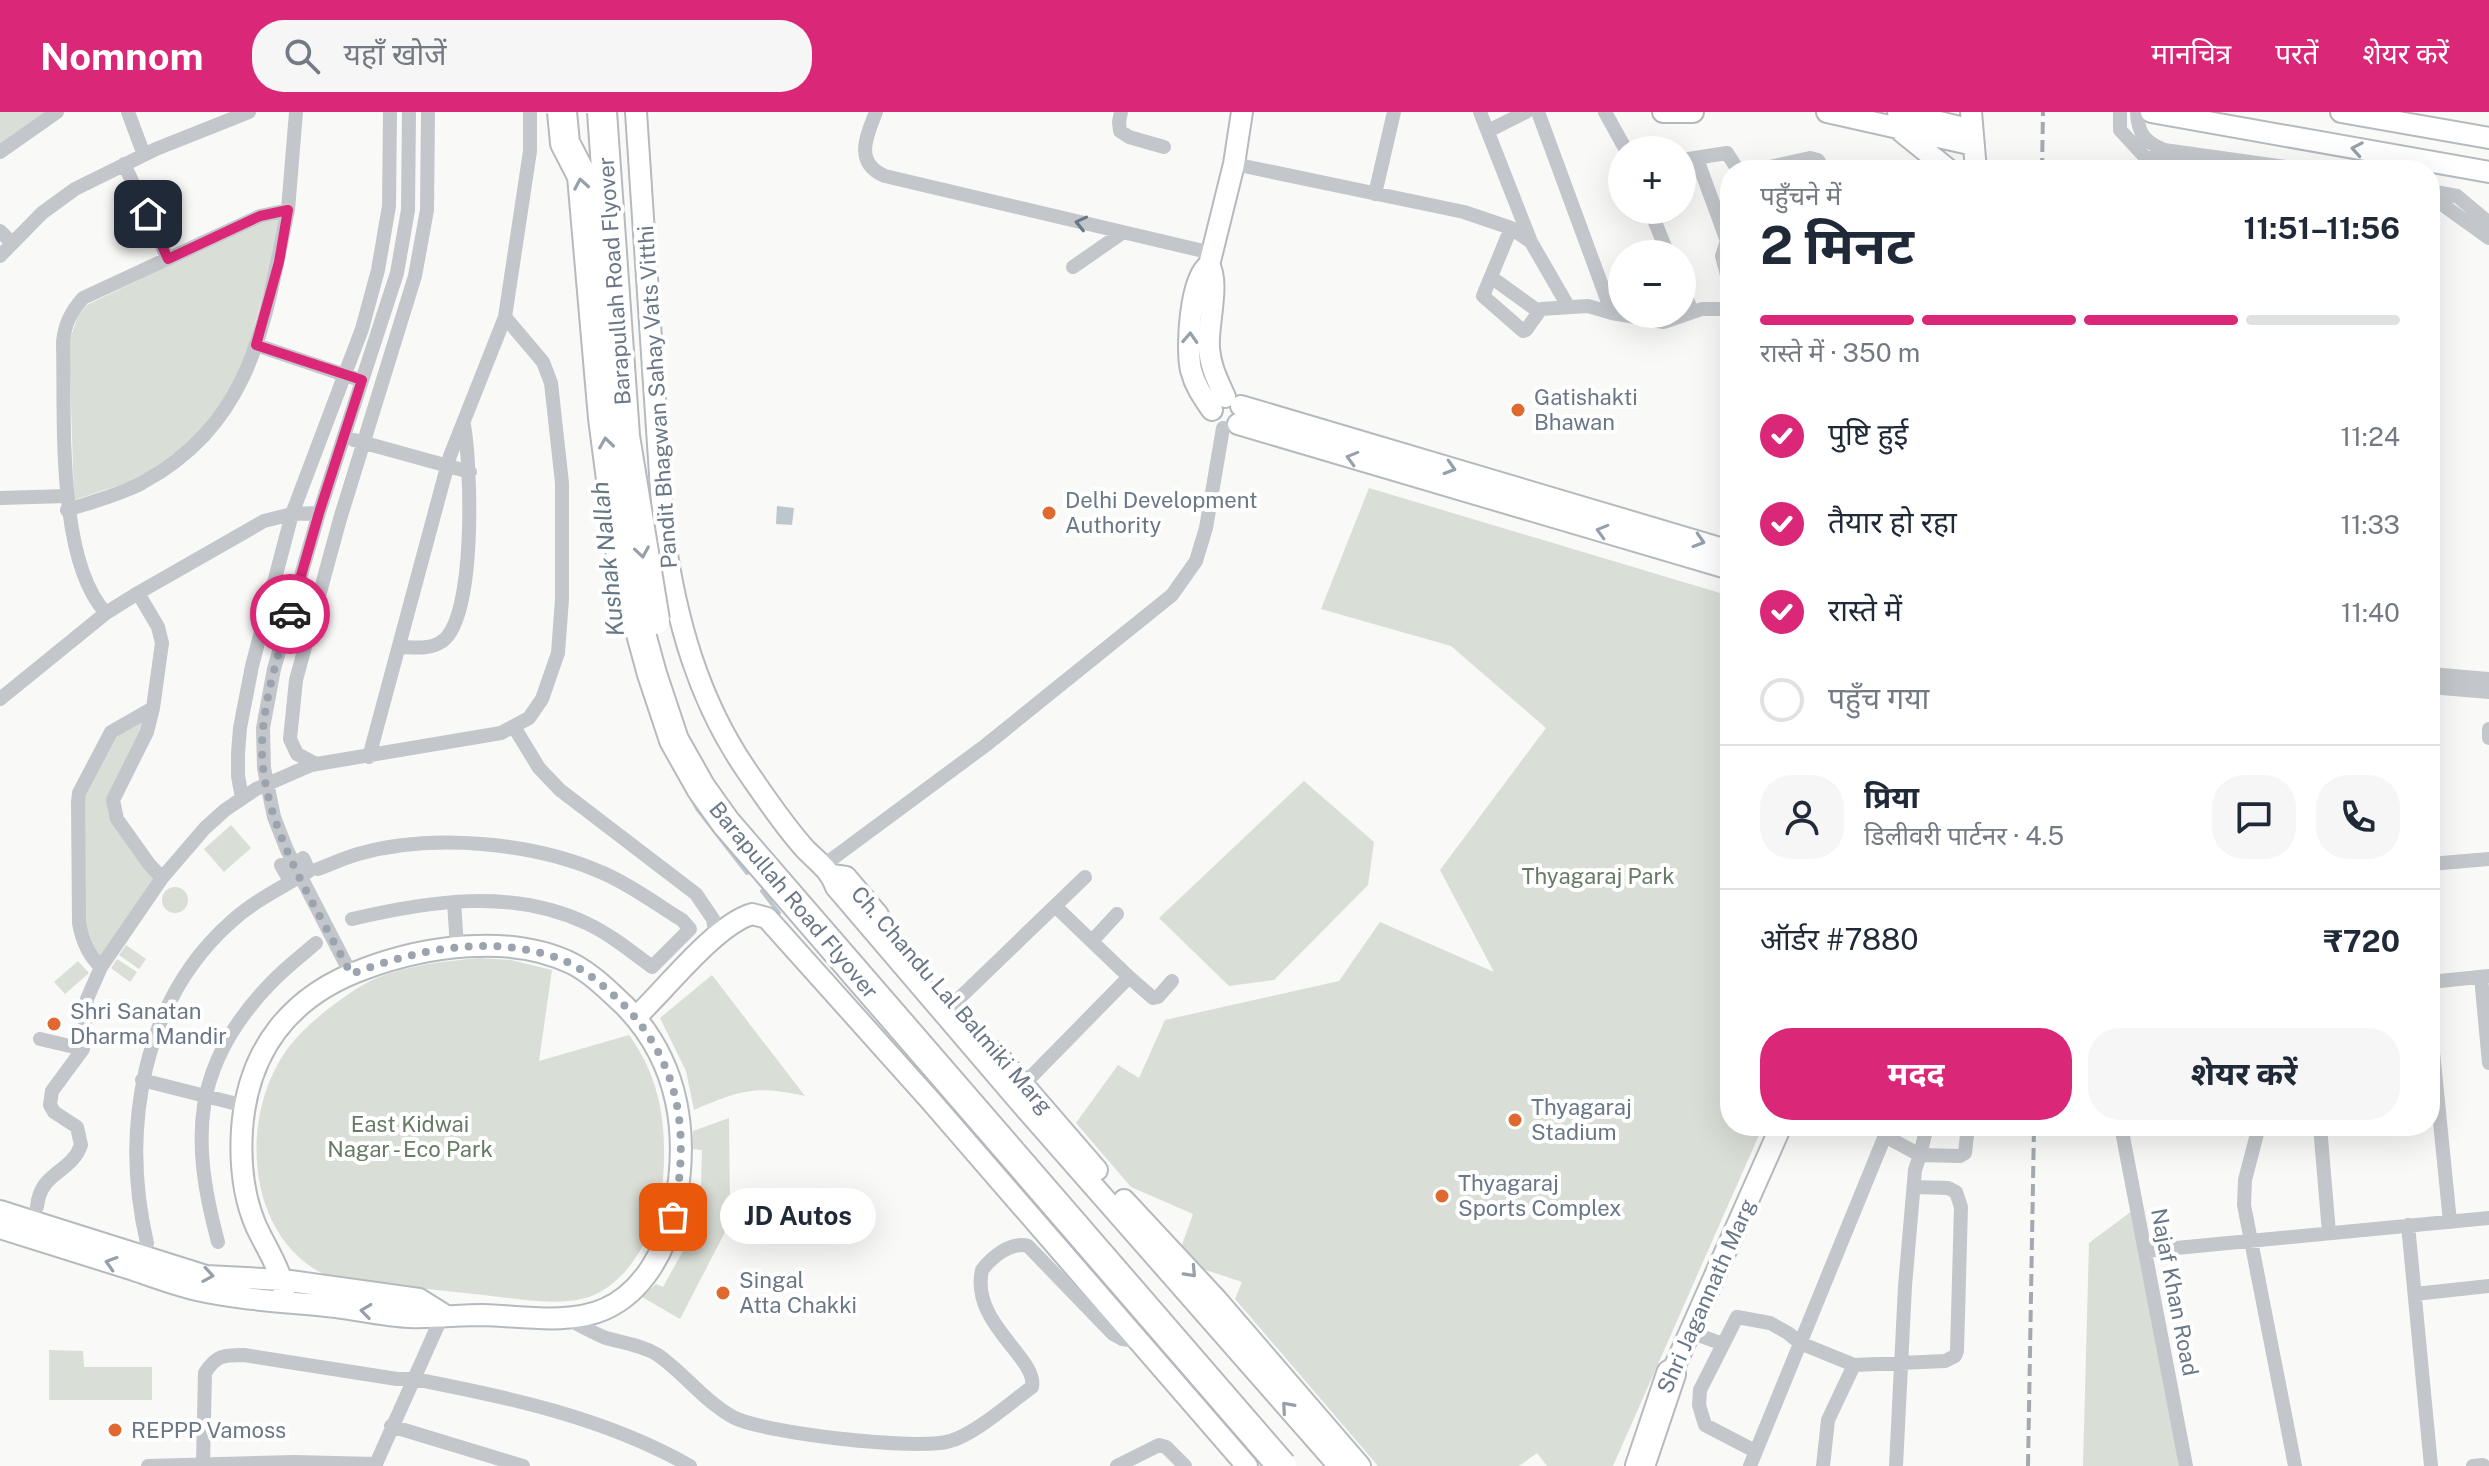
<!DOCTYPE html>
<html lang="hi">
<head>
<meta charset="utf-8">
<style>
	body { margin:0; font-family:"Public Sans","Noto Sans Devanagari",sans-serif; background:#f6f6f7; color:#1f2937; height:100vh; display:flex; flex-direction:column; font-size:30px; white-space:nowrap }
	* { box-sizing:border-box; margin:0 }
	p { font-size:26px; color:#747a83 }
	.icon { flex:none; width:44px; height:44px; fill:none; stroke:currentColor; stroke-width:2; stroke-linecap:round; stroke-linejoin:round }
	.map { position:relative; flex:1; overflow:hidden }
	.drawer { position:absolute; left:1720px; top:48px; width:720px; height:976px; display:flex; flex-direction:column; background:#fff; border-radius:32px; box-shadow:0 8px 32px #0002 }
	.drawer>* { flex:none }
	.buttons { position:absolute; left:1608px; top:24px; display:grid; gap:16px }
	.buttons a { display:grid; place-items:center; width:88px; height:88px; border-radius:50%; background:#fff; box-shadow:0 8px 32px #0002; font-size:40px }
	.pin { position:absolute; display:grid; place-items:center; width:68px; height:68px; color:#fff; margin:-34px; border-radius:16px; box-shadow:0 4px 12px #0006 }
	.courier { position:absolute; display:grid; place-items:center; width:80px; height:80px; margin:-40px; border:6px solid #db2777; border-radius:50%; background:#fff; color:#222; box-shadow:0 2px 10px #0007 }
	.bubble { position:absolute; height:56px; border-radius:28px; background:#fff; box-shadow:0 8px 32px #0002; font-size:26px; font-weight:700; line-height:56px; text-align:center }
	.headline em { font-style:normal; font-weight:700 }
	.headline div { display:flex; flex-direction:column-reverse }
	.headline { display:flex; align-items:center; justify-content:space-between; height:136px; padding:0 40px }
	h1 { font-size:52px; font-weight:700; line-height:60px }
	.bar { display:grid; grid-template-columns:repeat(4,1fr); gap:12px 8px; align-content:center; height:96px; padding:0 40px }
	.bar i { height:10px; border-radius:6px; background:#e0e1e3 }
	.bar .current { background:#db2777 }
	.bar p { grid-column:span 4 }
	.line { display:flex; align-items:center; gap:20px; padding:0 40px; border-top:2px solid #e0e1e3 }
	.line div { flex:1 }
	.round { display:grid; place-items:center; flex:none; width:84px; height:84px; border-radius:32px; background:#f6f6f7 }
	ol { padding:0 40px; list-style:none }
	li { display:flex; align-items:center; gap:24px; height:88px }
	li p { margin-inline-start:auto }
	li .icon { padding:8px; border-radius:50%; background:#db2777; color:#fff; stroke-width:4 }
	li:last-child { color:#747a83 }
	li i { width:44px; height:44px; border:4px solid #e0e1e3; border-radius:50% }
	.action { display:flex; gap:16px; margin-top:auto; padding:16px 40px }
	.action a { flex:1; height:92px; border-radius:32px; background:#db2777; color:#fff; font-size:32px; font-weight:700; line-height:92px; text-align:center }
	.action a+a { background:#f6f6f7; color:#1f2937 }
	header { display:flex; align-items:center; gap:48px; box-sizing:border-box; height:112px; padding:0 40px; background:#db2777; color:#fff }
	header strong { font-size:38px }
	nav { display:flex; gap:44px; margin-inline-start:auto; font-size:28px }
	.search { width:560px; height:72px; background:#f6f6f7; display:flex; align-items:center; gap:20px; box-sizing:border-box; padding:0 28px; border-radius:32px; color:#747a83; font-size:30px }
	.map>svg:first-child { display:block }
	.green { fill:#d9ded6 }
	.water { fill:#bdc6cc }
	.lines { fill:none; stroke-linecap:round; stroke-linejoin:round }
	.stream { stroke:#bdc6cc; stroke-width:4 }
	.secondary-casing { stroke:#b5babf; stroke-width:24 }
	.highway-casing { stroke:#b6b9bd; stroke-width:32 }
	.street { stroke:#c3c6ca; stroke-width:14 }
	.secondary { stroke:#fff; stroke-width:20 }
	.highway { stroke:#fff; stroke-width:28 }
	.rail { stroke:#a4a9b0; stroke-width:4; stroke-dasharray:12 6; stroke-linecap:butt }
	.highway-bridge-casing { stroke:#b6b9bd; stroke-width:32; stroke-linecap:butt }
	.highway-bridge { stroke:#fff; stroke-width:28 }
	.oneway { stroke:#96a0ab }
	.oneway2 { stroke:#697787 }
	.done { stroke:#9ba4ae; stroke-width:8; stroke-dasharray:0 14.4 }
	.route { stroke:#db2777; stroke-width:10 }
	.poi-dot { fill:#e06930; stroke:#fff; stroke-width:3 }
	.labels { text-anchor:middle; stroke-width:8; stroke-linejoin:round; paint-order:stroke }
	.street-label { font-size:22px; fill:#697787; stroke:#fff }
	.poi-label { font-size:22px; fill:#697787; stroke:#fff; text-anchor:start }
	.park-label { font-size:22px; fill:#667a64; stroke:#fff }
	.water-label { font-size:24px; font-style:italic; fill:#657783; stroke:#fff }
</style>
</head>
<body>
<header>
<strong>Nomnom</strong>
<div class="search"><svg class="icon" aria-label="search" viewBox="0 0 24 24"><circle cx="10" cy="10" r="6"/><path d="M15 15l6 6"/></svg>यहाँ खोजें</div>
<nav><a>मानचित्र</a><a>परतें</a><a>शेयर करें</a></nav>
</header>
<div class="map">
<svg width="2489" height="1354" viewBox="0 0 2489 1354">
	<rect width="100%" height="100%" fill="#f9f9f7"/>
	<!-- green -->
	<path class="green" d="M0 0H48L0 33Z
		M284 102 250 231 231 278 194 327 138 367 74 388 69 230 78 204 87 193 260 109Z
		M1369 376 1730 484V1014H1763L1613 1354H1547L1537 1341 1519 1354H1378L1235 1187 1242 1170 1203 1157 1182 1133 1193 1102 1131 1075 1076 1011 1118 953 1139 966 1165 908 1339 869 1380 810 1494 860 1440 758 1546 616 1451 534 1321 497Z
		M148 603 109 689 156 767 99 848 87 824 84 809 82 690 109 630Z
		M1304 669 1374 730 1368 773 1274 868 1229 874 1159 806Z
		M231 713 251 736 224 760 204 737Z
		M162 788a13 13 0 1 1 26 0a13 13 0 1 1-26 0Z
		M126 833 146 847 139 857 119 843Z
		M480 846 511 848 552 858 539 949 629 923C661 967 667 1014 663 1067 659 1110 636 1164 594 1183 562 1197 508 1185 474 1182 427 1177 381 1172 335 1167 248 1135 237 1012 284 942 301 916 331 894 356 877 392 854 438 850 480 846Z
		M117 847 137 860 130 870 111 856Z
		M78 849 89 861 65 882 54 870Z
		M712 863 805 984C755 973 741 978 694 998L686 959 660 906Z
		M729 1006 730 1096 724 1122 680 1207 642 1185 656 1172 663 1175 689 1128 678 1124 687 1098 690 1074 701 1073 702 1038 692 1037 693 1019Z
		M2136 1096 2186 1354H2083L2089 1131Z
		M49 1238 83 1239 84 1255H152V1288H49Z"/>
	<!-- water -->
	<path class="water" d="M777 394 794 396 792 413 776 412Z"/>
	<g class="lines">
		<!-- stream -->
		<path class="stream" d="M689 682 698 698 747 761
			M762 779 779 801"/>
		<!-- secondary casing -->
		<g class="secondary-casing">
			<path id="secondary" d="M636 0 664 423C676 507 698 588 747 659 765 685 784 714 806 738 819 751 830 758 836 775L1018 988 1339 1354
				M1663 0H1693
				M1827 0 1974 33
				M1898 0 1972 18
				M1971 0 1976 58
				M2151 0 2489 60
				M2341 0 2489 26
				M1902 20 1949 58
				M1209 153C1190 166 1186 236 1191 258 1195 274 1203 285 1212 298
				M1225 285C1218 269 1210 254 1209 236 1207 214 1220 171 1209 153L1234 52 1242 0
				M1241 294 1730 439
				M1238 312 1730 457
				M832 763 846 765 878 803
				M636 905C666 877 715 813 752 802L767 806 930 988 1247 1354
				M995 940 1097 1058
				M1124 1088 1217 1188 1360 1354
				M0 1099 206 1164 283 1168 419 1187 443 1202
				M0 1116C45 1130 89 1144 134 1158 154 1165 175 1173 197 1178 242 1188 290 1190 336 1195 360 1198 385 1204 409 1205 433 1206 458 1203 483 1203 522 1204 569 1213 605 1197 643 1180 666 1138 674 1099 690 1024 680 950 624 893 608 878 592 862 573 852 511 821 425 834 364 857 290 884 248 938 242 1017 240 1049 243 1084 256 1114 268 1140 283 1159 285 1189
				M1666 1274 1781 1014"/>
		</g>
		<!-- highway casing -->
		<g class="highway-casing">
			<path id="highway" d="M1640 1354 1671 1262"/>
		</g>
		<!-- street -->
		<path class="street" d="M128 0 144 43
			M876 0C866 25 854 51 885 64L1212 141
			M1121 0 1119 10 1120 19 1129 25 1164 35
			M1480 0 1531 130 1568 194
			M1538 0 1612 201
			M1605 0 1626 38
			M2120 0V18L2145 45 2210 58
			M2137 0C2138 22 2144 29 2164 38L2307 58
			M1488 19 1526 0
			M0 40 57 0
			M1697 47 1727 129 1722 144 1730 174
			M1682 48 1727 41 1738 58
			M124 52 168 147
			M1234 52 1464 100 1511 116 1531 130
			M1757 58 1810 46 1818 48 1824 58
			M2430 79 2457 84 2489 111
			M1375 82 1394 0
			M2430 92 2443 93 2489 126
			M1650 98 1668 142
			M1511 116 1483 184 1523 219 1526 218 1541 197 1588 194 1612 201 1664 210 1702 197H1730
			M0 119 12 131
			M0 144 42 101 75 77 156 37 249 0
			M1073 155 1122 121
			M1491 165 1538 199
			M1682 177 1692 199
			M256 233 354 266
			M354 328 470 360
			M0 386 67 384
			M67 398C92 390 119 383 142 371 254 309 264 212 288 98
			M138 481 158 515 162 531 153 596 111 620 79 681 78 690 79 811C82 828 88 843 101 855L162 766 205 716 225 698 256 677 311 653 501 621 529 606 542 587 558 541 562 487V371L551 271 543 250 505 205
			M106 501C56 448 65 302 63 230 65 211 71 200 83 186L260 104 288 98 296 0
			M399 535C412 535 429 538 441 530 477 508 471 352 464 313
			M2430 562 2489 567
			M2430 575 2489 580
			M0 587 106 501 138 481 264 409 292 402 319 401
			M153 596 147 620 113 688 117 707 149 752 162 766
			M514 615 539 656 560 678 696 782 713 807 716 824
			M2489 626V617
			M369 645 450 344 505 205 530 39V0
			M316 652 297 642 290 627 296 568 340 407 415 164 427 98 428 0
			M242 686 238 664V641L240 616 252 554 292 402 362 217 378 158 389 94 390 0
			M2430 752 2489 747
			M281 753 290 769
			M824 753 986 633 1172 483 1196 449 1206 416 1223 316
			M318 757C331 752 344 746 358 742 431 721 534 730 603 761 631 773 656 792 682 808L690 817 652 855C632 840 610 822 586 811 512 776 429 789 352 807
			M454 790 457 835
			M1092 829 1117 802
			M351 862 287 738 274 705 264 656 263 616 274 557 319 401 397 161 408 98 409 0
			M1129 865 1153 886 1158 885 1172 869
			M2481 865 2489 951
			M2430 870 2489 864
			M944 901 1085 765
			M2430 910 2450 1110
			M40 927 83 937
			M142 968 245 994
			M1024 972 1129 865 1055 794
			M1927 1014 1920 1043 1960 1044 1965 1041 1968 1014
			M2121 1014 2186 1354
			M2259 1014 2245 1068 2244 1093 2295 1354
			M2320 1014 2329 1121
			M1927 1015 1968 1017
			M1885 1024 1920 1043 1915 1058 1905 1174 1896 1354
			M37 1095C40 1059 71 1062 81 1033L77 1015 54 1000 50 993 52 979 83 937 87 887 101 855
			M2408 1113 2431 1354
			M218 1130C190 1026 192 953 270 872 284 857 301 844 316 831
			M147 1131C121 1019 141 889 232 809 255 788 283 775 309 759L303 746
			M2145 1139 2489 1106
			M2415 1182 2489 1174
			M567 1207C580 1213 593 1221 606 1226 623 1231 642 1233 658 1243 685 1262 704 1289 733 1305 762 1321 918 1339 950 1329 974 1323 1011 1290 1032 1275 1038 1246 970 1211 982 1158 992 1145 1011 1129 1028 1134L1113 1222 1122 1227 1137 1229
			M1690 1220 1723 1232
			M391 1314 523 1354
			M1755 1339 1705 1313 1699 1293 1700 1278 1737 1205 1770 1211 1788 1221 1800 1231 1854 1253 1945 1249 1955 1244 1957 1239 1961 1095 1956 1080 1948 1076 1914 1075
			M203 1352 205 1261C216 1243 224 1243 244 1243L397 1267H414C508 1285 606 1306 690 1354
			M148 1354 294 1350 376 1352
			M375 1354 443 1202
			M1117 1354 1159 1333 1166 1335 1185 1354
			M1750 1354 1889 1014
			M1823 1354 1828 1308 1854 1253
			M2473 1354 2483 1353"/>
		<!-- secondary -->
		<use href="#secondary" class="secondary"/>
		<!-- highway -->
		<use href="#highway" class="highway"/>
		<!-- rail -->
		<path class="rail" d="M2042 58 2043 0
			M2028 1354 2034 1014"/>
		<!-- highway-bridge casing -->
		<g class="highway-bridge-casing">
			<path id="highway-bridge" d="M562 0 565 31 582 64 603 306 622 452 652 562 674 628 701 676 726 711 1282 1354
				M602 0 625 324 655 508"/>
		</g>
		<!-- highway-bridge -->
		<use href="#highway-bridge" class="highway-bridge"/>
	</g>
	<!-- one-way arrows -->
	<defs><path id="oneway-chevron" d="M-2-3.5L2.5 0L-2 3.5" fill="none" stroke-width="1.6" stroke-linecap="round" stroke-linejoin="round" transform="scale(2)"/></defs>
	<g class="oneway">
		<use href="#oneway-chevron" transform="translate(2357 37) rotate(-170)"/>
		<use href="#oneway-chevron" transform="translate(581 72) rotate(-100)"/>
		<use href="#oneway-chevron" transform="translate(1190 226) rotate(-87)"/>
		<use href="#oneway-chevron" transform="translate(606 331) rotate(-98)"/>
		<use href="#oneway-chevron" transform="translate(1352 346) rotate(-164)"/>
		<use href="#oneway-chevron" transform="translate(1450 356) rotate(17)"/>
		<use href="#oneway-chevron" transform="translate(1602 419) rotate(-164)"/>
		<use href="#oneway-chevron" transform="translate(1699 429) rotate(17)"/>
		<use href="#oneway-chevron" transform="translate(642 440) rotate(81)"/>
		<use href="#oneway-chevron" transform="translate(111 1151) rotate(-163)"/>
		<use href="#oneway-chevron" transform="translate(1191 1160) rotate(47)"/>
		<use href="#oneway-chevron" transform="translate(208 1163) rotate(9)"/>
		<use href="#oneway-chevron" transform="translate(366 1199) rotate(-173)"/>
		<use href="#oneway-chevron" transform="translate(1287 1295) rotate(-131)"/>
	</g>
	<use class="oneway2" href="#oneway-chevron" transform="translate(1081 111) rotate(-167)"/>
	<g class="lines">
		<!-- done -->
		<path class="done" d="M290 502C278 544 263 589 262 634 261 713 316 794 351 862 415 838 485 823 552 844 580 853 601 871 622 891 682 953 690 1023 673 1105"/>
		<!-- route -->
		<path class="route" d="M148 102 168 147 260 104 288 98 279 150 256 233 362 268 319 401 290 502"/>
	</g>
	<!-- markers -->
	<g class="poi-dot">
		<circle cx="1518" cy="298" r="8"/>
		<circle cx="1049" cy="401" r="8"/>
		<circle cx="54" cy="912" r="8"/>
		<circle cx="1515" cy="1008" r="8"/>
		<circle cx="1442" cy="1084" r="8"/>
		<circle cx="723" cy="1181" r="8"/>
		<circle cx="115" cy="1318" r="8"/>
	</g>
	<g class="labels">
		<!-- street labels -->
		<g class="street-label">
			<text transform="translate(614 169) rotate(-94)" y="8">Barapullah Road Flyover</text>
			<text transform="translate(657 285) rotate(-94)" y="8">Pandit Bhagwan Sahay Vats Vitthi</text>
			<text transform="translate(794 788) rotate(50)" y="8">Barapullah Road Flyover</text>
			<text transform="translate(952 888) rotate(49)" y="8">Ch. Chandu Lal Balmiki Marg</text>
			<text transform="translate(2175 1180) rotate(79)" y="8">Najaf Khan Road</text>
			<text transform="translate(1706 1184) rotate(-66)" y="8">Shri Jagannath Marg</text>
		</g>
		<!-- poi labels -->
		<g class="poi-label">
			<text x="1534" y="293">Gatishakti<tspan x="1534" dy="25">Bhawan</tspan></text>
			<text x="1065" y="396">Delhi Development<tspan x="1065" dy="25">Authority</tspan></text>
			<text x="70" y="907">Shri Sanatan<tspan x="70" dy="25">Dharma Mandir</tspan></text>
			<text x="1531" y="1003">Thyagaraj<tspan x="1531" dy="25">Stadium</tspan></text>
			<text x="1458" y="1079">Thyagaraj<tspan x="1458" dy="25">Sports Complex</tspan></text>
			<text x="739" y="1176">Singal<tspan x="739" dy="25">Atta Chakki</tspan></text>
			<text x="131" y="1326">REPPP Vamoss</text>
		</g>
		<!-- park labels -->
		<g class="park-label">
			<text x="1598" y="772">Thyagaraj Park</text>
			<text x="410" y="1020">East Kidwai<tspan x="410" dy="25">Nagar - Eco Park</tspan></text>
		</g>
		<!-- water labels -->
		<g class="water-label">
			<text transform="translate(608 447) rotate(-96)" y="8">Kushak Nallah</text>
		</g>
	</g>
</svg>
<div class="buttons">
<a>+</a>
<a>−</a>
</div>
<div class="pin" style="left:673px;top:1105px;background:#ea580c"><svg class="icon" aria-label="bag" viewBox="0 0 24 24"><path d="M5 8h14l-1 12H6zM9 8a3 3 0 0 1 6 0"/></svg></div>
<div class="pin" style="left:148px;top:102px;background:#1f2937"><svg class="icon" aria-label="home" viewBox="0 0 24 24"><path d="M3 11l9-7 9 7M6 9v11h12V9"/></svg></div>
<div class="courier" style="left:290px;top:502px"><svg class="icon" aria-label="car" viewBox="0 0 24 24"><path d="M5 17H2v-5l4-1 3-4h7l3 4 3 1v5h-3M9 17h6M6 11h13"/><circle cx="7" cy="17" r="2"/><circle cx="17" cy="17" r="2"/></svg></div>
<div class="bubble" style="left:720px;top:1076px;width:156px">JD Autos</div>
<section class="drawer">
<div class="headline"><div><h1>2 मिनट</h1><p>पहुँचने में</p></div><em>11:51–11:56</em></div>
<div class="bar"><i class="current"></i><i class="current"></i><i class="current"></i><i></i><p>रास्ते में · 350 m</p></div>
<ol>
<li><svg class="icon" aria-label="check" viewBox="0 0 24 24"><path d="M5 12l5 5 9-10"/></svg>पुष्टि हुई<p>11:24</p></li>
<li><svg class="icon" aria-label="check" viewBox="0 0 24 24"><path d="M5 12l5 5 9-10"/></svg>तैयार हो रहा<p>11:33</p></li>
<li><svg class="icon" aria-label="check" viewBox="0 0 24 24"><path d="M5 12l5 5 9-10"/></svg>रास्ते में<p>11:40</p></li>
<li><i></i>पहुँच गया</li>
</ol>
<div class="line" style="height:144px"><a class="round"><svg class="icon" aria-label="person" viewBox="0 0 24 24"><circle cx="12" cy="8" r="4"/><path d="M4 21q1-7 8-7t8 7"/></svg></a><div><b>प्रिया</b><p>डिलीवरी पार्टनर · 4.5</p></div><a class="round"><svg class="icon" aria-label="chat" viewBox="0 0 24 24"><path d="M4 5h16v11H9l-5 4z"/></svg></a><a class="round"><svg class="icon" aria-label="phone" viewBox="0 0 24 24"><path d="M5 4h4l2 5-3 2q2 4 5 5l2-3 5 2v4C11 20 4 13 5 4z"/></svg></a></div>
<div class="line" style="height:104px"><div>ऑर्डर #7880</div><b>₹720</b></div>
<div class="action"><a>मदद</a><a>शेयर करें</a></div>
</section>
</div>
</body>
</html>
